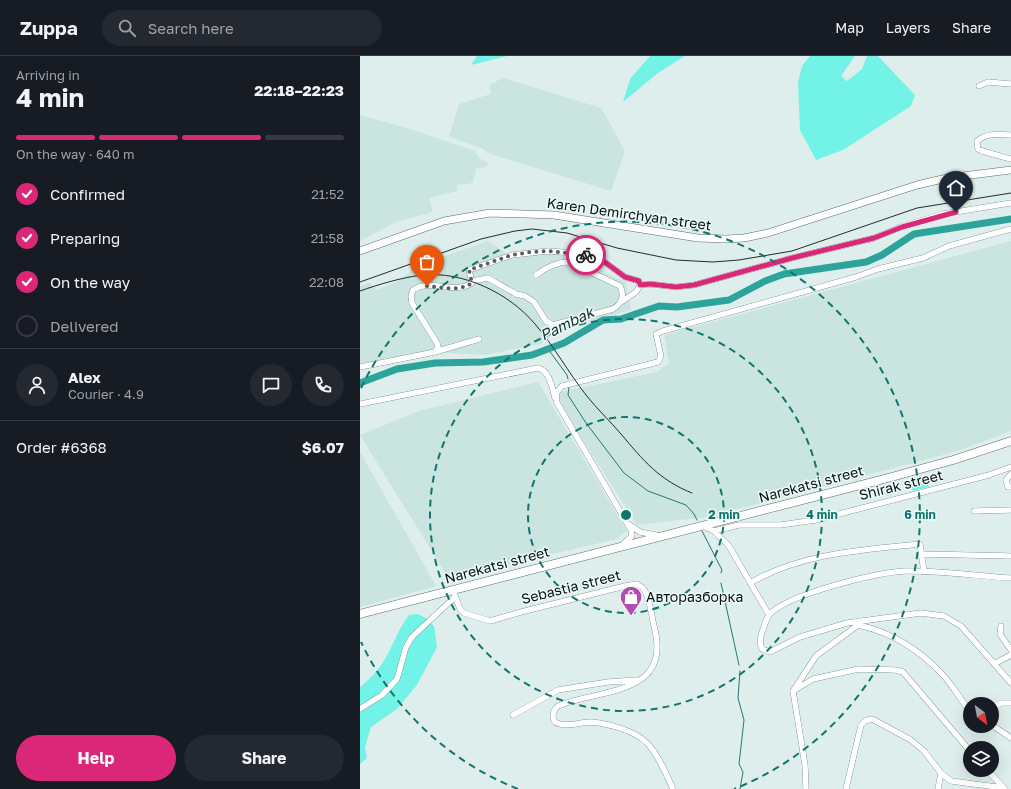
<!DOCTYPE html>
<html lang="en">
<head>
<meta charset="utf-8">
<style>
	body { margin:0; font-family:"Golos Text",sans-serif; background:#242831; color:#f1f3f6; height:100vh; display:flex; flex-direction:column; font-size:15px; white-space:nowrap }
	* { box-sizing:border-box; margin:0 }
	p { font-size:13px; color:#9ea1a6 }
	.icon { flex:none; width:22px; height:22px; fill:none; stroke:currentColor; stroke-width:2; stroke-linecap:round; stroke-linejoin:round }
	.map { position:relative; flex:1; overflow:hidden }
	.side { display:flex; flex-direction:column; background:#171b24; width:360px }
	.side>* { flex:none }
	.needle { width:26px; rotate:148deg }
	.buttons { position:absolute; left:603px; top:641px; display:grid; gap:8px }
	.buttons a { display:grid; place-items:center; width:36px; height:36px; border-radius:50%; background:#171b24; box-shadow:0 4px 16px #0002; font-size:20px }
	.pin { position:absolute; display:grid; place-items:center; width:34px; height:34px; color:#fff; margin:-41px -17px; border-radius:50% 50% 50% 0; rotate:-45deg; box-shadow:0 0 4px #0007 }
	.pin .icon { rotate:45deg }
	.courier { position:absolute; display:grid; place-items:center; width:40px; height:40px; margin:-20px; border:3px solid #db2777; border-radius:50%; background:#fff; color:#222; box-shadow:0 1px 5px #0007 }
	.head em { font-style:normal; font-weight:700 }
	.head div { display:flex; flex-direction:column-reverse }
	.head { display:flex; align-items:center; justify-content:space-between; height:68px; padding:0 16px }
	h1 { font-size:26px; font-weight:700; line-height:30px }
	.bar { display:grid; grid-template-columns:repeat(4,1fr); gap:6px 4px; align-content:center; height:48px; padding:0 16px }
	.bar i { height:5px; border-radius:3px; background:#363941 }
	.bar .selected { background:#db2777 }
	.bar p { grid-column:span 4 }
	.line { display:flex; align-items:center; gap:10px; padding:0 16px; border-top:1px solid #363941 }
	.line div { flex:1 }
	.round { display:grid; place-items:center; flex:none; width:42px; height:42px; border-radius:21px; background:#242831 }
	ol { padding:0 16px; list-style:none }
	li { display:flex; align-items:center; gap:12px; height:44px }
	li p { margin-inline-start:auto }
	li .icon { padding:4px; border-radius:50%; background:#db2777; color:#fff; stroke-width:4 }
	li:last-child { color:#9ea1a6 }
	li i { width:22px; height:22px; border:2px solid #363941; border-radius:50% }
	.cta { display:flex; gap:8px; margin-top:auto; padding:8px 16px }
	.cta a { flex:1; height:46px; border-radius:24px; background:#db2777; color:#fff; font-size:16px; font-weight:700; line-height:46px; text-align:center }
	.cta a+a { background:#242831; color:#f1f3f6 }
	header { display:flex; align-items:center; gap:24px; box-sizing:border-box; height:56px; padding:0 20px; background:#171b24; border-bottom:1px solid #363941 }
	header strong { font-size:19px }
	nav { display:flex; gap:22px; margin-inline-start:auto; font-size:14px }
	.search { width:280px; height:36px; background:#242831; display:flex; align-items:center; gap:10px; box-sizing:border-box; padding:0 14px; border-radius:22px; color:#9ea1a6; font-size:15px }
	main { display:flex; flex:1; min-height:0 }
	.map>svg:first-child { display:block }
	.built { fill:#cae4e0 }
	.green { fill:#73f2e7 }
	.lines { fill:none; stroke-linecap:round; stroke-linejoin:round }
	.stream { stroke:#227872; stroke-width:1 }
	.river { stroke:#2ca49c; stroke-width:7 }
	.minor-casing { stroke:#5d6b6a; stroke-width:6 }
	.major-casing { stroke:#5d6b6a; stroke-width:8 }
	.highway-casing { stroke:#5d6b6a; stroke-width:9 }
	.minor { stroke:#fff; stroke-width:5.5 }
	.major { stroke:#fff; stroke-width:7 }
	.highway { stroke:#fff; stroke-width:8 }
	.rail { stroke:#262d2c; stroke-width:1 }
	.done { stroke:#545e5c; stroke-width:4; stroke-dasharray:0 7.2 }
	.route { stroke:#db2777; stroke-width:5 }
	.ring { fill:none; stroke:#0f766e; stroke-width:2; stroke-dasharray:7 5 }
	.labels { text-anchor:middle; stroke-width:3; stroke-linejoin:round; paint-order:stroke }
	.street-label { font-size:14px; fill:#0a100f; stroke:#ebfbf9 }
	.poi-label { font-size:14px; fill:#0a100f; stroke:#ebfbf9; text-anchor:start }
	.water-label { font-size:15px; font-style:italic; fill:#162f2d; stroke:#ebfbf9 }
	.centre { fill:#0f766e; stroke:#ebfbf9; stroke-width:2 }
	.ring-label { font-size:12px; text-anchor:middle; font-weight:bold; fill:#0f766e; stroke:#ebfbf9; stroke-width:3; stroke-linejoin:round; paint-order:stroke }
</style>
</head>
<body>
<header>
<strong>Zuppa</strong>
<div class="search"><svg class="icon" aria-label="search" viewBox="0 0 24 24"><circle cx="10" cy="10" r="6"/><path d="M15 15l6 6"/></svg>Search here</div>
<nav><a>Map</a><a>Layers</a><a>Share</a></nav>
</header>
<main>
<section class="side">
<div class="head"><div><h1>4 min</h1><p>Arriving in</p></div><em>22:18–22:23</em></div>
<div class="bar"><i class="selected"></i><i class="selected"></i><i class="selected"></i><i></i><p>On the way · 640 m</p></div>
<ol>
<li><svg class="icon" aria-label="check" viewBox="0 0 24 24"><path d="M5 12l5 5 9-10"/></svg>Confirmed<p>21:52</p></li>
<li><svg class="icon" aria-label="check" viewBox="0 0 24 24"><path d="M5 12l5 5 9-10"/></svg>Preparing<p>21:58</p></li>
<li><svg class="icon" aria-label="check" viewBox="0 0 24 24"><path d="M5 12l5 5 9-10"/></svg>On the way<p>22:08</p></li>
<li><i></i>Delivered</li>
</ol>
<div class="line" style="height:72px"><a class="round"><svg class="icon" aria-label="person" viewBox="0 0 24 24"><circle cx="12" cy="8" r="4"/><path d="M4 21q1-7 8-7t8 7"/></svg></a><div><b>Alex</b><p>Courier · 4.9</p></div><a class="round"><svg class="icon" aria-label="chat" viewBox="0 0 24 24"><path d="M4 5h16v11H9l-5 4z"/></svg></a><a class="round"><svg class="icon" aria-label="phone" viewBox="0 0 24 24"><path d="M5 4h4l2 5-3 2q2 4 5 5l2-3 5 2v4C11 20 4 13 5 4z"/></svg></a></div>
<div class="line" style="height:52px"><div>Order #6368</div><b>$6.07</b></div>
<div class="cta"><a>Help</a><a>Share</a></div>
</section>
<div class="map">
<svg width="651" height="733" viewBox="0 0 651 733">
	<rect width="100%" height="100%" fill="#deeeec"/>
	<!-- built -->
	<path class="built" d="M143 22 241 52 265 95 251 135 127 97 124 93 89 81 99 48 131 38 129 29Z
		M0 59 47 72 115 95 120 103 128 107 126 111 116 112 113 127 97 129V135L69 142 73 156 36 166 0 185Z
		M128 185 153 202 186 197 204 198 266 226 271 254 200 274 181 288 124 299 72 296 0 308V230L10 227 17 234 39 225 56 210Z
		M651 185V375L598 395 347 461 277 469 198 345 200 336 297 316 309 307 304 279Z
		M178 326 267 475 256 483 89 523 0 379 59 355Z
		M0 396 76 530 0 551Z"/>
	<!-- green -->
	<path class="green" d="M117 0H147L111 9Z
		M290 0H325L298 17 263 46 270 23Z
		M450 0H495L481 20 487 25 502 13 507 0H518L555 39 551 50 483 94 456 104 440 74 438 27 442 10Z
		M567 424 569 431 553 435 551 428Z
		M58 558 66 562 74 570 77 591 57 629 37 653 11 671 5 691 7 702 0 708V631C10 623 18 615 25 603 34 588 38 573 49 559Z"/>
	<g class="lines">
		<!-- stream -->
		<path class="stream" d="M188 293 207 319 208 323
			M209 331 208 339 226 367 264 417 288 435 326 449 334 458 337 464
			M342 475 362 514 361 517
			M361 527 379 609
			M380 615 378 642 384 664 379 708 383 716 380 733"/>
		<!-- river -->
		<path class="river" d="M0 327 37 313 75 307 123 306 172 299 204 287 243 264 261 263 299 250 317 251 369 244 405 225 424 218 506 206 522 199 554 178 651 163"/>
		<!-- minor casing -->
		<g class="minor-casing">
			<path id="minor" d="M619 30 628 26 651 28
				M651 79C639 78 626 77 617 85L618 93 622 95 651 103
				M112 225 128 222 156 238 165 240 174 246 186 265 193 269 253 253C262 247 265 240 260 230L210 206C199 205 185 212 176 219
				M280 229 290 228 316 231 334 229 432 202 514 182 541 171 583 158 651 147
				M75 296 119 283
				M0 311 75 296 78 291 77 287 52 247 51 240 53 234C70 222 94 239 112 227L109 214 152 199 188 195 215 197 242 204 265 221 279 225 280 229 276 236 261 246
				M0 348 178 312C190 315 192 332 195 342
				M651 418 646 424 648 431H651
				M614 455 651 454
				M270 469 280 476 296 479
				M343 470 354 475 379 469H420L456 464 629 419 651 411
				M354 475 369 490 409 559
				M263 488 272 480 271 474 196 345 197 336 202 330 298 306 301 300 296 278 303 275 496 221 518 213 563 202 589 190 651 173
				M561 498 651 500
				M651 522C617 520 577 514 544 515 516 517 427 538 409 559 406 563 404 571 402 576 400 582 399 587 402 593L410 596 440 581 487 567 561 557 584 560 601 570 651 627
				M390 527C442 497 501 494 560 488L564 516
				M93 534 100 553 104 557 130 565 161 556 265 530 277 528 283 532C290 541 291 558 294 570 313 641 240 632 198 650 192 655 190 666 200 668 209 671 221 666 231 666 249 668 275 674 288 688 299 700 306 718 313 733
				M498 565V569L456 600 433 635 453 623 499 613 535 614 543 616 610 695
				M498 569C531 576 561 595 584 620 592 629 599 641 606 650L610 654
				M641 570 640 578 651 594
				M634 608 651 599
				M433 635 445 709 446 733
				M632 650 642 647H651
				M0 653 22 639 37 623 46 591 52 581 95 541
				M153 659 198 634 248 626 277 624
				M632 669 651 682
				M627 714 645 733
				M486 733 501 669 505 665 512 663 551 684 564 695 581 717 591 725 644 732
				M578 733 581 717"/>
		</g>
		<!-- major casing -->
		<g class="major-casing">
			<path id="major" d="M0 195 84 165 130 157 194 159 338 182 366 183 384 182 408 177 557 129 587 122 651 114"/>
		</g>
		<!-- highway casing -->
		<g class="highway-casing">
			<path id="highway" d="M0 558 528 422 593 404 651 385"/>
		</g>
		<!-- minor -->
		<use href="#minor" class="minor"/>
		<!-- major -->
		<use href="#major" class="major"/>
		<!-- highway -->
		<use href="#highway" class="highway"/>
		<!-- rail -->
		<path class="rail" d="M0 226 121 183 155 175 172 173 207 177 257 192 316 204 353 206 379 204 432 195 557 152 651 137
			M0 235C20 228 40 222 62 219 103 215 149 237 175 268 194 290 208 316 226 339 237 353 250 365 261 378 283 404 299 424 332 437"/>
	</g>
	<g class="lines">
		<!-- done -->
		<path class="done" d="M67 230C82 231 99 236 112 227L109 214 152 199 171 196 188 195 226 199"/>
		<!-- route -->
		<path class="route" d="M226 199 242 204 265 221 279 225 280 229 290 228 316 231 334 229 432 202 514 182 542 171 596 156"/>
	</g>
	<!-- distance rings -->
	<g class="ring">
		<circle cx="266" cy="459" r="98"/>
		<circle cx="266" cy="459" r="196"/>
		<path d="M158 733A294 294 0 0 1 1 586M1 332A294 294 0 1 1 374 733"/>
	</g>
	<!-- icons -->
	<defs>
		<g id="shop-pin" transform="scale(1.15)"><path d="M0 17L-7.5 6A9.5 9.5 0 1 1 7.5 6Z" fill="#b34cb0" stroke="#ebfbf9"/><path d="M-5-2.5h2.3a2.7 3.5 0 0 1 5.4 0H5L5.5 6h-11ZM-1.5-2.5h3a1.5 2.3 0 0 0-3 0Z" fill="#fff"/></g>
	</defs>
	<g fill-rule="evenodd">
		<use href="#shop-pin" x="271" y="541"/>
	</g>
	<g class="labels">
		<!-- street labels -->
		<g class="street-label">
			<text transform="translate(269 158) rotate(8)" y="5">Karen Demirchyan street</text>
			<text transform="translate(451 428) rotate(-15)" y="5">Narekatsi street</text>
			<text transform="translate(541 429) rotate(-14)" y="5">Shirak street</text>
			<text transform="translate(137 509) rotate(-15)" y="5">Narekatsi street</text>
			<text transform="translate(211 531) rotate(-14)" y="5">Sebastia street</text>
		</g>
		<!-- poi labels -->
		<g class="poi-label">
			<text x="286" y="546">Авторазборка</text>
		</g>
		<!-- water labels -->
		<g class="water-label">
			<text transform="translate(207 268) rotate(-26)" y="5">Pambak</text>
		</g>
	</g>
	<circle cx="266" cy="459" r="6" class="centre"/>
	<g class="ring-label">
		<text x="364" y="463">2 min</text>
		<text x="462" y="463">4 min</text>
		<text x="560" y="463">6 min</text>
	</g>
</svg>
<div class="buttons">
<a><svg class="needle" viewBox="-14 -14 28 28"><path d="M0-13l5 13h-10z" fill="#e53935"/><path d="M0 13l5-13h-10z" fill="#9ea1a6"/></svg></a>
<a><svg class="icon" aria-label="layers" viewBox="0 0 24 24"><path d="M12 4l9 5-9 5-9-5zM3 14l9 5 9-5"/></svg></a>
</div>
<div class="pin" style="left:67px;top:230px;background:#ea580c"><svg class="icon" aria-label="bag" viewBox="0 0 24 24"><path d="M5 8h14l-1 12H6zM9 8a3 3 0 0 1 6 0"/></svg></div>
<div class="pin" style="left:596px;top:156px;background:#1f2937"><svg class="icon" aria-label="home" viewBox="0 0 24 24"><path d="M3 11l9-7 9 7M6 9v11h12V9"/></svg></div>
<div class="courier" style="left:226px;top:199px"><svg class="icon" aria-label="bike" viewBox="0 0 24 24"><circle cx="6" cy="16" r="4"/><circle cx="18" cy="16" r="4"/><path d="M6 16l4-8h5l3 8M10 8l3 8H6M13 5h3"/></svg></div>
</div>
</main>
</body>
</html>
